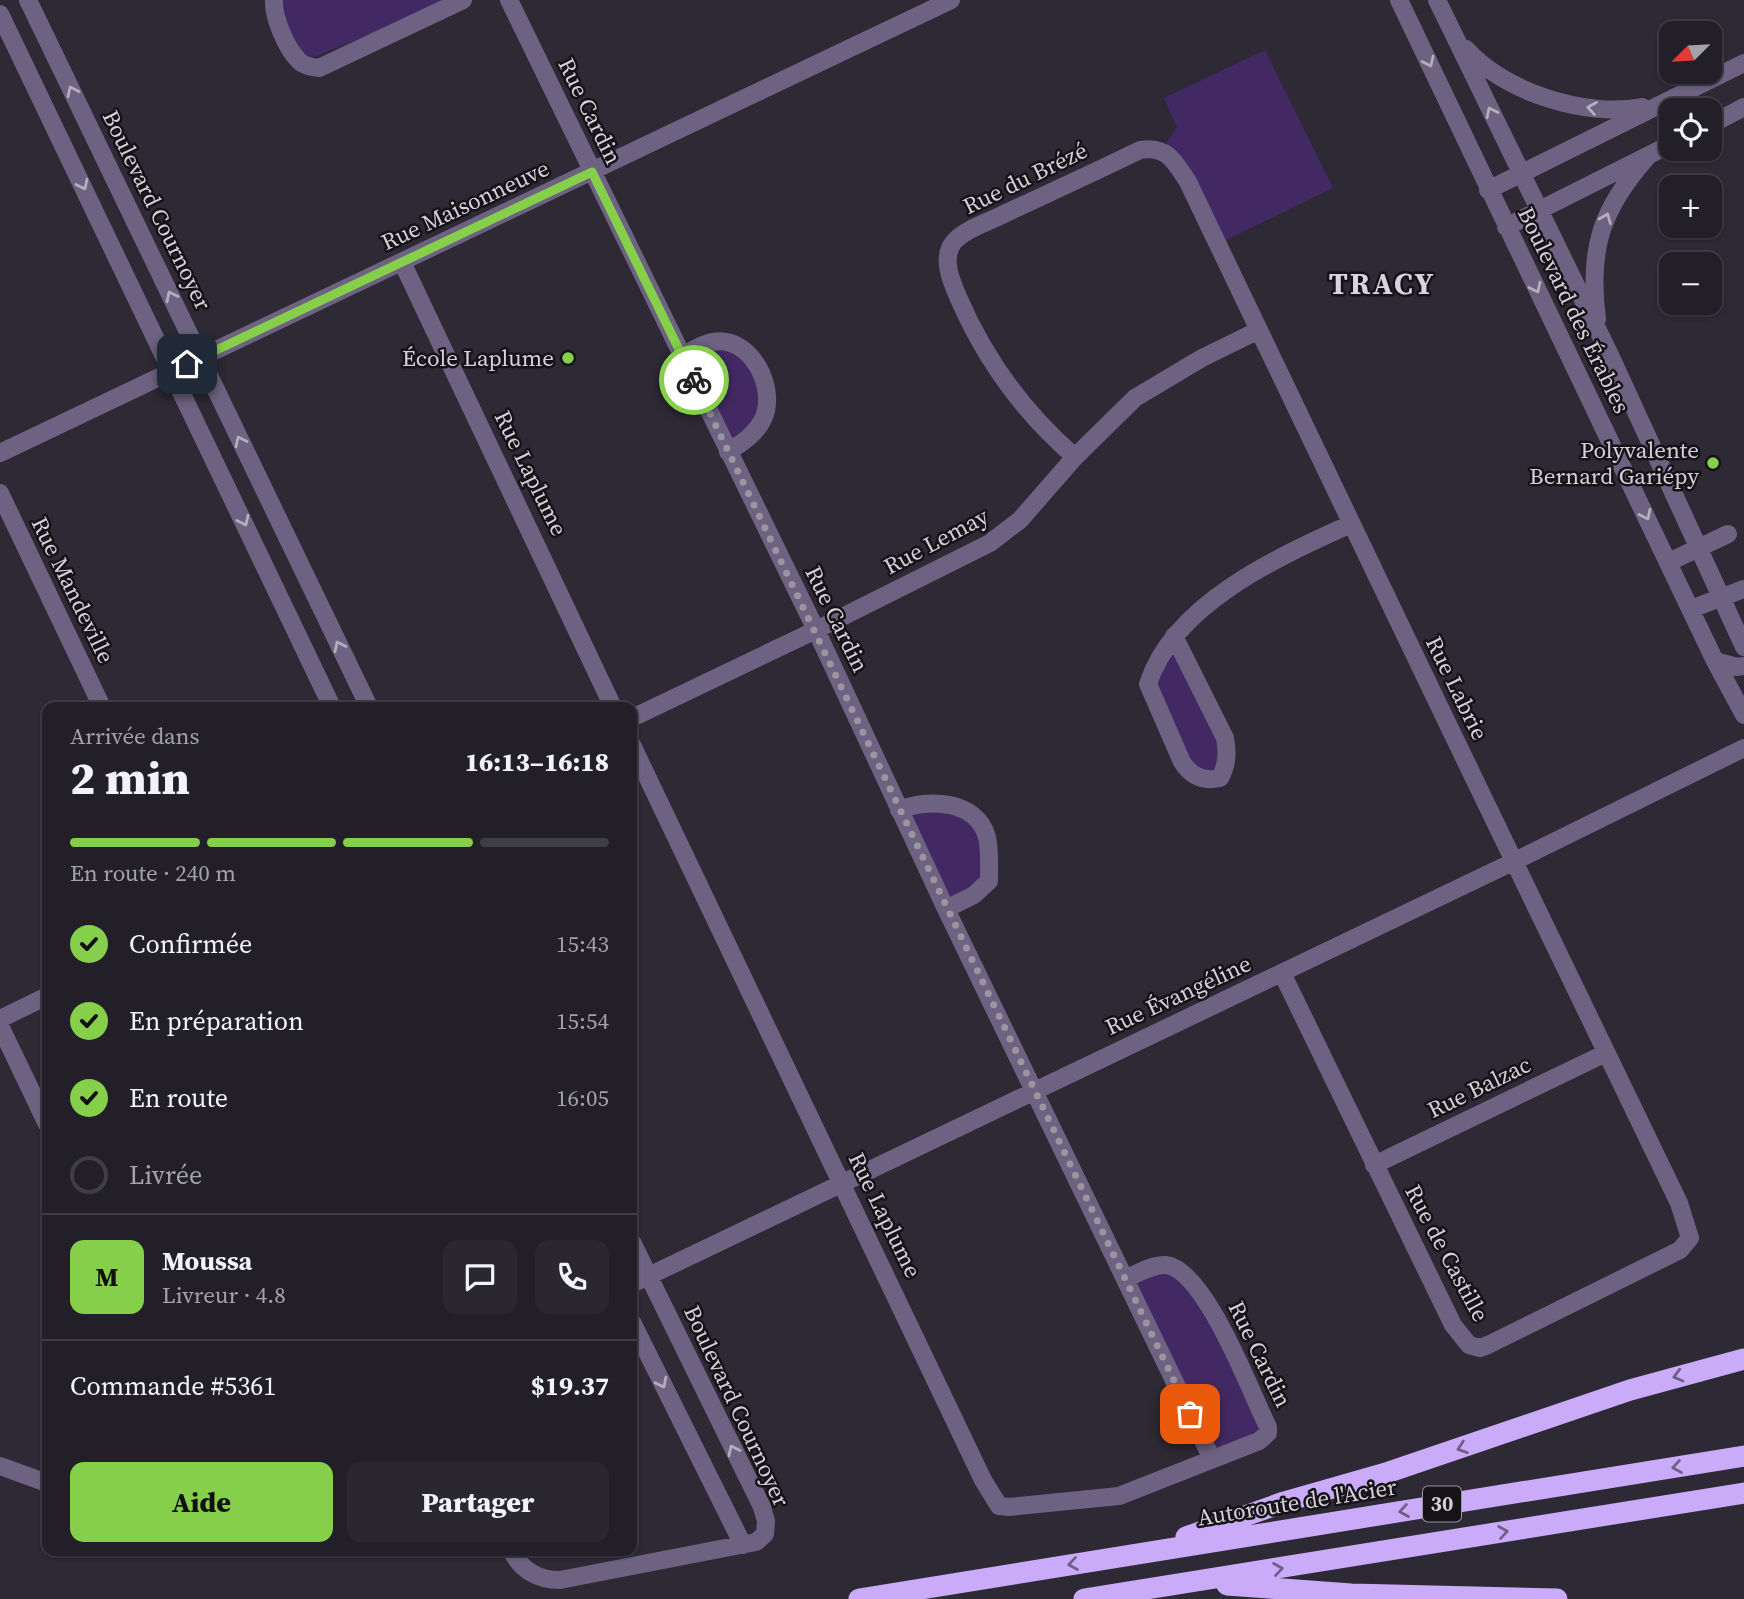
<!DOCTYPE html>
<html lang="fr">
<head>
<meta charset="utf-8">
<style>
	body { margin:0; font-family:"Source Serif 4",serif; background:#2a2730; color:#f1f3f6; height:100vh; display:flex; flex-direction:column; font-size:26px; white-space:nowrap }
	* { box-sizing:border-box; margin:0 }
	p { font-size:23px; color:#a2a2a8 }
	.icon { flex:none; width:38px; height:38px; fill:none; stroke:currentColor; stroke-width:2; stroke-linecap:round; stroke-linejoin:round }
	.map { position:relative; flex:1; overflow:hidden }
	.details { position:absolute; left:42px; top:702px; width:595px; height:854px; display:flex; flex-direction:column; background:#221f28; border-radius:14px; box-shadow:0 2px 5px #0004,0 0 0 2px #3f3d45 }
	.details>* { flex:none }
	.needle { width:46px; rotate:246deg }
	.controls { position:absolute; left:1659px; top:21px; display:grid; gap:14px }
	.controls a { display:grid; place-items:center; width:63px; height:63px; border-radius:14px; background:#221f28; box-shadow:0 2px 5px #0004,0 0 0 2px #3f3d45; font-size:35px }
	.pin { position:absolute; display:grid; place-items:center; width:60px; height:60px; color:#fff; margin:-30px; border-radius:14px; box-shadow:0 4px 10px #0006 }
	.courier { position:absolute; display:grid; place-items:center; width:70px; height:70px; margin:-35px; border:5px solid #86cf4b; border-radius:50%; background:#fff; color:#222; box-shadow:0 2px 9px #0007 }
	.summary em { font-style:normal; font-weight:800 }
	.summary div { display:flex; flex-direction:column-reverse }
	.summary { display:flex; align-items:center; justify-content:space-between; height:119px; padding:0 28px }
	h1 { font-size:46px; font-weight:800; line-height:52px }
	.bar { display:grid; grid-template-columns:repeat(4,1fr); gap:10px 7px; align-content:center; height:84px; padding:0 28px }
	.bar i { height:9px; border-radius:5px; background:#3f3d45 }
	.bar .active { background:#86cf4b }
	.bar p { grid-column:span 4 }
	.line { display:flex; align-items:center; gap:18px; padding:0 28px; border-top:2px solid #3f3d45 }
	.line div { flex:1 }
	.round { display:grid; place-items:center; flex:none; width:74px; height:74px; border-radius:14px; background:#2a2730 }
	ol { padding:0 28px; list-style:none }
	li { display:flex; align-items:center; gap:21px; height:77px }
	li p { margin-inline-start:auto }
	li .icon { padding:7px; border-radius:50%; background:#86cf4b; color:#111; stroke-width:4 }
	li:last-child { color:#a2a2a8 }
	li i { width:38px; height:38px; border:4px solid #3f3d45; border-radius:50% }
	.primary-button { display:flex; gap:14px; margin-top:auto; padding:14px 28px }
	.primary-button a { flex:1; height:80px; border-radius:14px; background:#86cf4b; color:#111; font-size:28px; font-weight:800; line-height:80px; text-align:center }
	.primary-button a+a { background:#2a2730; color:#f1f3f6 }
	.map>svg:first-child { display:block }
	.green { fill:#432963 }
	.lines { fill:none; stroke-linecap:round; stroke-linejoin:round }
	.minor { stroke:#6d6281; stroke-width:18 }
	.highway { stroke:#caabf9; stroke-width:21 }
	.oneway { stroke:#b4afbe }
	.oneway2 { stroke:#705f88 }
	.done { stroke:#99969f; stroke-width:7; stroke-dasharray:0 12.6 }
	.route { stroke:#86cf4b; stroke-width:9 }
	.poi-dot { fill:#86cf4b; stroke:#151318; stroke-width:2.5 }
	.labels { text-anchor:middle; stroke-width:5; stroke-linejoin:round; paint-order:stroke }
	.shield { fill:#151318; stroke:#9a979e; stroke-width:2 }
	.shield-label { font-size:21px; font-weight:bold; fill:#d3d0d8 }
	.street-label { font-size:23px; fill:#d3d0d8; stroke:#151318 }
	.poi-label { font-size:23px; fill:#d3d0d8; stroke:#151318; text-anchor:end }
	.district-label { font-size:30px; font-weight:bold; letter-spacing:2px; fill:#d8d2e3; stroke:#151318 }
</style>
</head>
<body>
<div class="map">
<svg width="1744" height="1599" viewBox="0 0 1744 1599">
	<rect width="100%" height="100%" fill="#2d2935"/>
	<!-- green -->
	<path class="green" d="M275 0H456L311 58 303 56 284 30Z
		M1265 50 1333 188 1218 244 1164 147 1177 127 1164 98Z
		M714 341 756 367 766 400 754 429 732 449 687 357Z
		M1174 642 1222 739 1217 776 1191 770 1151 684Z
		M920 802 981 824 985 878 951 903 907 806Z
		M1141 1272 1185 1274 1267 1427 1212 1458 1127 1279Z"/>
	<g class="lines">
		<!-- minor -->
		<path class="minor" d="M28 0 369 707
			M274 0C273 17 286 48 299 61 304 66 312 67 319 68L463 0
			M509 0 816 630 946 909 1212 1459
			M1399 0 1715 661 1744 715
			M1437 0 1610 355 1744 647
			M0 14 332 707
			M1466 49C1504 92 1586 118 1642 107
			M1710 125 1744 107
			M1488 190 1744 63
			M1506 227 1671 144
			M402 262 613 707
			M1597 319C1588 249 1601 209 1648 156
			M683 356C692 350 702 344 712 342 750 334 778 388 763 419 756 434 742 443 728 452
			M0 453 951 0
			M1075 457C1024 413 986 361 959 299 952 283 941 259 953 243 964 229 989 222 1004 214 1049 193 1095 172 1140 150 1167 145 1175 162 1188 182 1351 523 1514 863 1679 1203L1690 1238 1680 1250 1488 1345 1480 1348 1469 1345 1453 1325 1282 973
			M0 493 102 707
			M1669 562 1728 534
			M1691 609 1744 589
			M1174 636 1225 738C1228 753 1227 766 1220 778 1203 782 1191 776 1182 762L1148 684C1174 603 1280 556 1351 524
			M1715 661 1737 667 1744 666
			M632 718 816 630 990 543 1020 520 1075 457 1135 398 1202 358 1259 330
			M632 745 983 1480 999 1506 1009 1507 1119 1496 1259 1441 1268 1433V1427C1251 1393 1205 1269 1166 1265 1153 1264 1136 1274 1125 1279
			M899 810C928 798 977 800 987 837 990 850 989 867 989 881L974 895 946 909
			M0 1019 47 996
			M0 1026 47 1124
			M1374 1165 1606 1053
			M632 1284 1515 861 1744 748
			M632 1322 743 1545
			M0 1466 47 1483
			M511 1550C521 1570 538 1580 560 1580L756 1542 765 1534 766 1521 762 1507 632 1242"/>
		<!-- highway -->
		<path class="highway" d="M1186 1537 1284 1502 1389 1472 1630 1390 1744 1359
			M1227 1585 1351 1594 1557 1599
			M859 1599 1744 1456
			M1084 1599 1744 1493"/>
	</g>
	<!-- one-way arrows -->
	<defs><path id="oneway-chevron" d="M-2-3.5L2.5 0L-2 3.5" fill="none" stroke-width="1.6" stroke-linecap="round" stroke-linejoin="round" transform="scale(1.75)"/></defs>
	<g class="oneway">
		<use href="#oneway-chevron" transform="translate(1429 62) rotate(65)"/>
		<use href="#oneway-chevron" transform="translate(72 91) rotate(-116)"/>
		<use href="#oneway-chevron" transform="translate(1592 108) rotate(-171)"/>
		<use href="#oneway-chevron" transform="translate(1491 112) rotate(-116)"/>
		<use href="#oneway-chevron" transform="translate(83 185) rotate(64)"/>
		<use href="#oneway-chevron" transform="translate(1606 218) rotate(-68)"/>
		<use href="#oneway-chevron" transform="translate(1536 288) rotate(64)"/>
		<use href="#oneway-chevron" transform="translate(171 296) rotate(-116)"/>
		<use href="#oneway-chevron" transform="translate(240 441) rotate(-116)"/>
		<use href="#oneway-chevron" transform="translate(1646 515) rotate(64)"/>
		<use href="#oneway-chevron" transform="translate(244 521) rotate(65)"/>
		<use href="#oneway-chevron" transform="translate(339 646) rotate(-116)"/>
		<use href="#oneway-chevron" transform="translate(662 1383) rotate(63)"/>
		<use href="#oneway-chevron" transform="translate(733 1450) rotate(-116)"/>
	</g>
	<g class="oneway2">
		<use href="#oneway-chevron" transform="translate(1678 1376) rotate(165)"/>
		<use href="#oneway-chevron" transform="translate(1462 1448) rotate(161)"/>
		<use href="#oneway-chevron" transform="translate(1677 1467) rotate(171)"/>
		<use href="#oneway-chevron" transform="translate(1404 1511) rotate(171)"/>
		<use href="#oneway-chevron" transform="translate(1503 1532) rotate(-9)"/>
		<use href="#oneway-chevron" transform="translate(1073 1564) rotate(171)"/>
		<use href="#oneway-chevron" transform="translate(1278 1569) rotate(-9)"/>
	</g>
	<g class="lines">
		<!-- done -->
		<path class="done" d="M694 380 1190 1414"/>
		<!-- route -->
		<path class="route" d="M187 364 592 172 694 380"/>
	</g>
	<!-- markers -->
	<g class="poi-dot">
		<circle cx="568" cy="358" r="7"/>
		<circle cx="1713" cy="463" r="7"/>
	</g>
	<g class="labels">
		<!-- shield labels -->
		<rect class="shield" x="1423" y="1486.5" width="38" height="35" rx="5"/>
		<g class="shield-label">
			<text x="1442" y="1511">30</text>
		</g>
		<!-- street labels -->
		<g class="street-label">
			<text transform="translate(590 111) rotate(64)" y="8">Rue Cardin</text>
			<text transform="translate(1025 178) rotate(-26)" y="8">Rue du Brézé</text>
			<text transform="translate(465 205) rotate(-25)" y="8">Rue Maisonneuve</text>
			<text transform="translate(157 210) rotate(64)" y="8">Boulevard Cournoyer</text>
			<text transform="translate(1574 310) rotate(64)" y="8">Boulevard des Érables</text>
			<text transform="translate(531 473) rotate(64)" y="8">Rue Laplume</text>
			<text transform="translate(936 541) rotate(-28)" y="8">Rue Lemay</text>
			<text transform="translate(73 590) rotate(64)" y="8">Rue Mandeville</text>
			<text transform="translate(837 619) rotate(64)" y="8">Rue Cardin</text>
			<text transform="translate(1457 688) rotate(64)" y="8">Rue Labrie</text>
			<text transform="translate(1178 995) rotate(-25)" y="8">Rue Évangéline</text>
			<text transform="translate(1479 1087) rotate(-26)" y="8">Rue Balzac</text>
			<text transform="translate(885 1215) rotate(64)" y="8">Rue Laplume</text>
			<text transform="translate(1447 1253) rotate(62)" y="8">Rue de Castille</text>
			<text transform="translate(1260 1354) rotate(64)" y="8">Rue Cardin</text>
			<text transform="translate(737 1406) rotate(65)" y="8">Boulevard Cournoyer</text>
			<text transform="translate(1297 1502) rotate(-9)" y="8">Autoroute de l'Acier</text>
		</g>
		<!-- poi labels -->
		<g class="poi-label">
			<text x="554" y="366">École Laplume</text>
			<text x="1699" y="458">Polyvalente<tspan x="1699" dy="26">Bernard Gariépy</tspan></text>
		</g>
		<!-- district labels -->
		<g class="district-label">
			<text x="1382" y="294">TRACY</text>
		</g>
	</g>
</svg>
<div class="controls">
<a><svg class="needle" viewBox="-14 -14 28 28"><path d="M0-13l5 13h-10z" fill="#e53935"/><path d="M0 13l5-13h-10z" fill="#a2a2a8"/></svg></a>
<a><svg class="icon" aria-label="locate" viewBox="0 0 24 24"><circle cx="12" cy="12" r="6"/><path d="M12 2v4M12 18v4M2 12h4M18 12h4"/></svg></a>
<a>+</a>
<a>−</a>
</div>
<div class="pin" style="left:1190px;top:1414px;background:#ea580c"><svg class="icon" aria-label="bag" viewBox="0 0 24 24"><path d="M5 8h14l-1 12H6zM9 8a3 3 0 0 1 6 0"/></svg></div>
<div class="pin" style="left:187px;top:364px;background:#1f2937"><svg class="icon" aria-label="home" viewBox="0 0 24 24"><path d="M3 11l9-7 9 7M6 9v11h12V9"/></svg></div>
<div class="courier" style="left:694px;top:380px"><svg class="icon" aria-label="bike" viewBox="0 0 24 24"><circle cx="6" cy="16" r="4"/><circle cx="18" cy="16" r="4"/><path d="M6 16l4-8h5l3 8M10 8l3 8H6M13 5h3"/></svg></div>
<section class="details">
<div class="summary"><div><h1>2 min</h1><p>Arrivée dans</p></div><em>16:13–16:18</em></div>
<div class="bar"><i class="active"></i><i class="active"></i><i class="active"></i><i></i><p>En route · 240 m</p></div>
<ol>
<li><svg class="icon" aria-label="check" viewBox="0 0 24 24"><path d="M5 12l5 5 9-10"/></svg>Confirmée<p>15:43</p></li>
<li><svg class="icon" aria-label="check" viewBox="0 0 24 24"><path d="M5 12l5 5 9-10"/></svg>En préparation<p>15:54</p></li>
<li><svg class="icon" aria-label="check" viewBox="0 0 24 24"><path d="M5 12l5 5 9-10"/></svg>En route<p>16:05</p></li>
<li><i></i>Livrée</li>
</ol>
<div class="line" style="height:126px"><b class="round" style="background:#86cf4b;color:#111">M</b><div><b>Moussa</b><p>Livreur · 4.8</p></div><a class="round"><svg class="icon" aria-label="chat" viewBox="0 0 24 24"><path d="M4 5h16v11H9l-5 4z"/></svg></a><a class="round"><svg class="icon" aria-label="phone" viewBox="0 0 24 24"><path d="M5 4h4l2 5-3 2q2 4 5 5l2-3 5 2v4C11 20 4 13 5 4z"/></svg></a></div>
<div class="line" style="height:91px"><div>Commande #5361</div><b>$19.37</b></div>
<div class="primary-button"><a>Aide</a><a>Partager</a></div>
</section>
</div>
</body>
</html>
